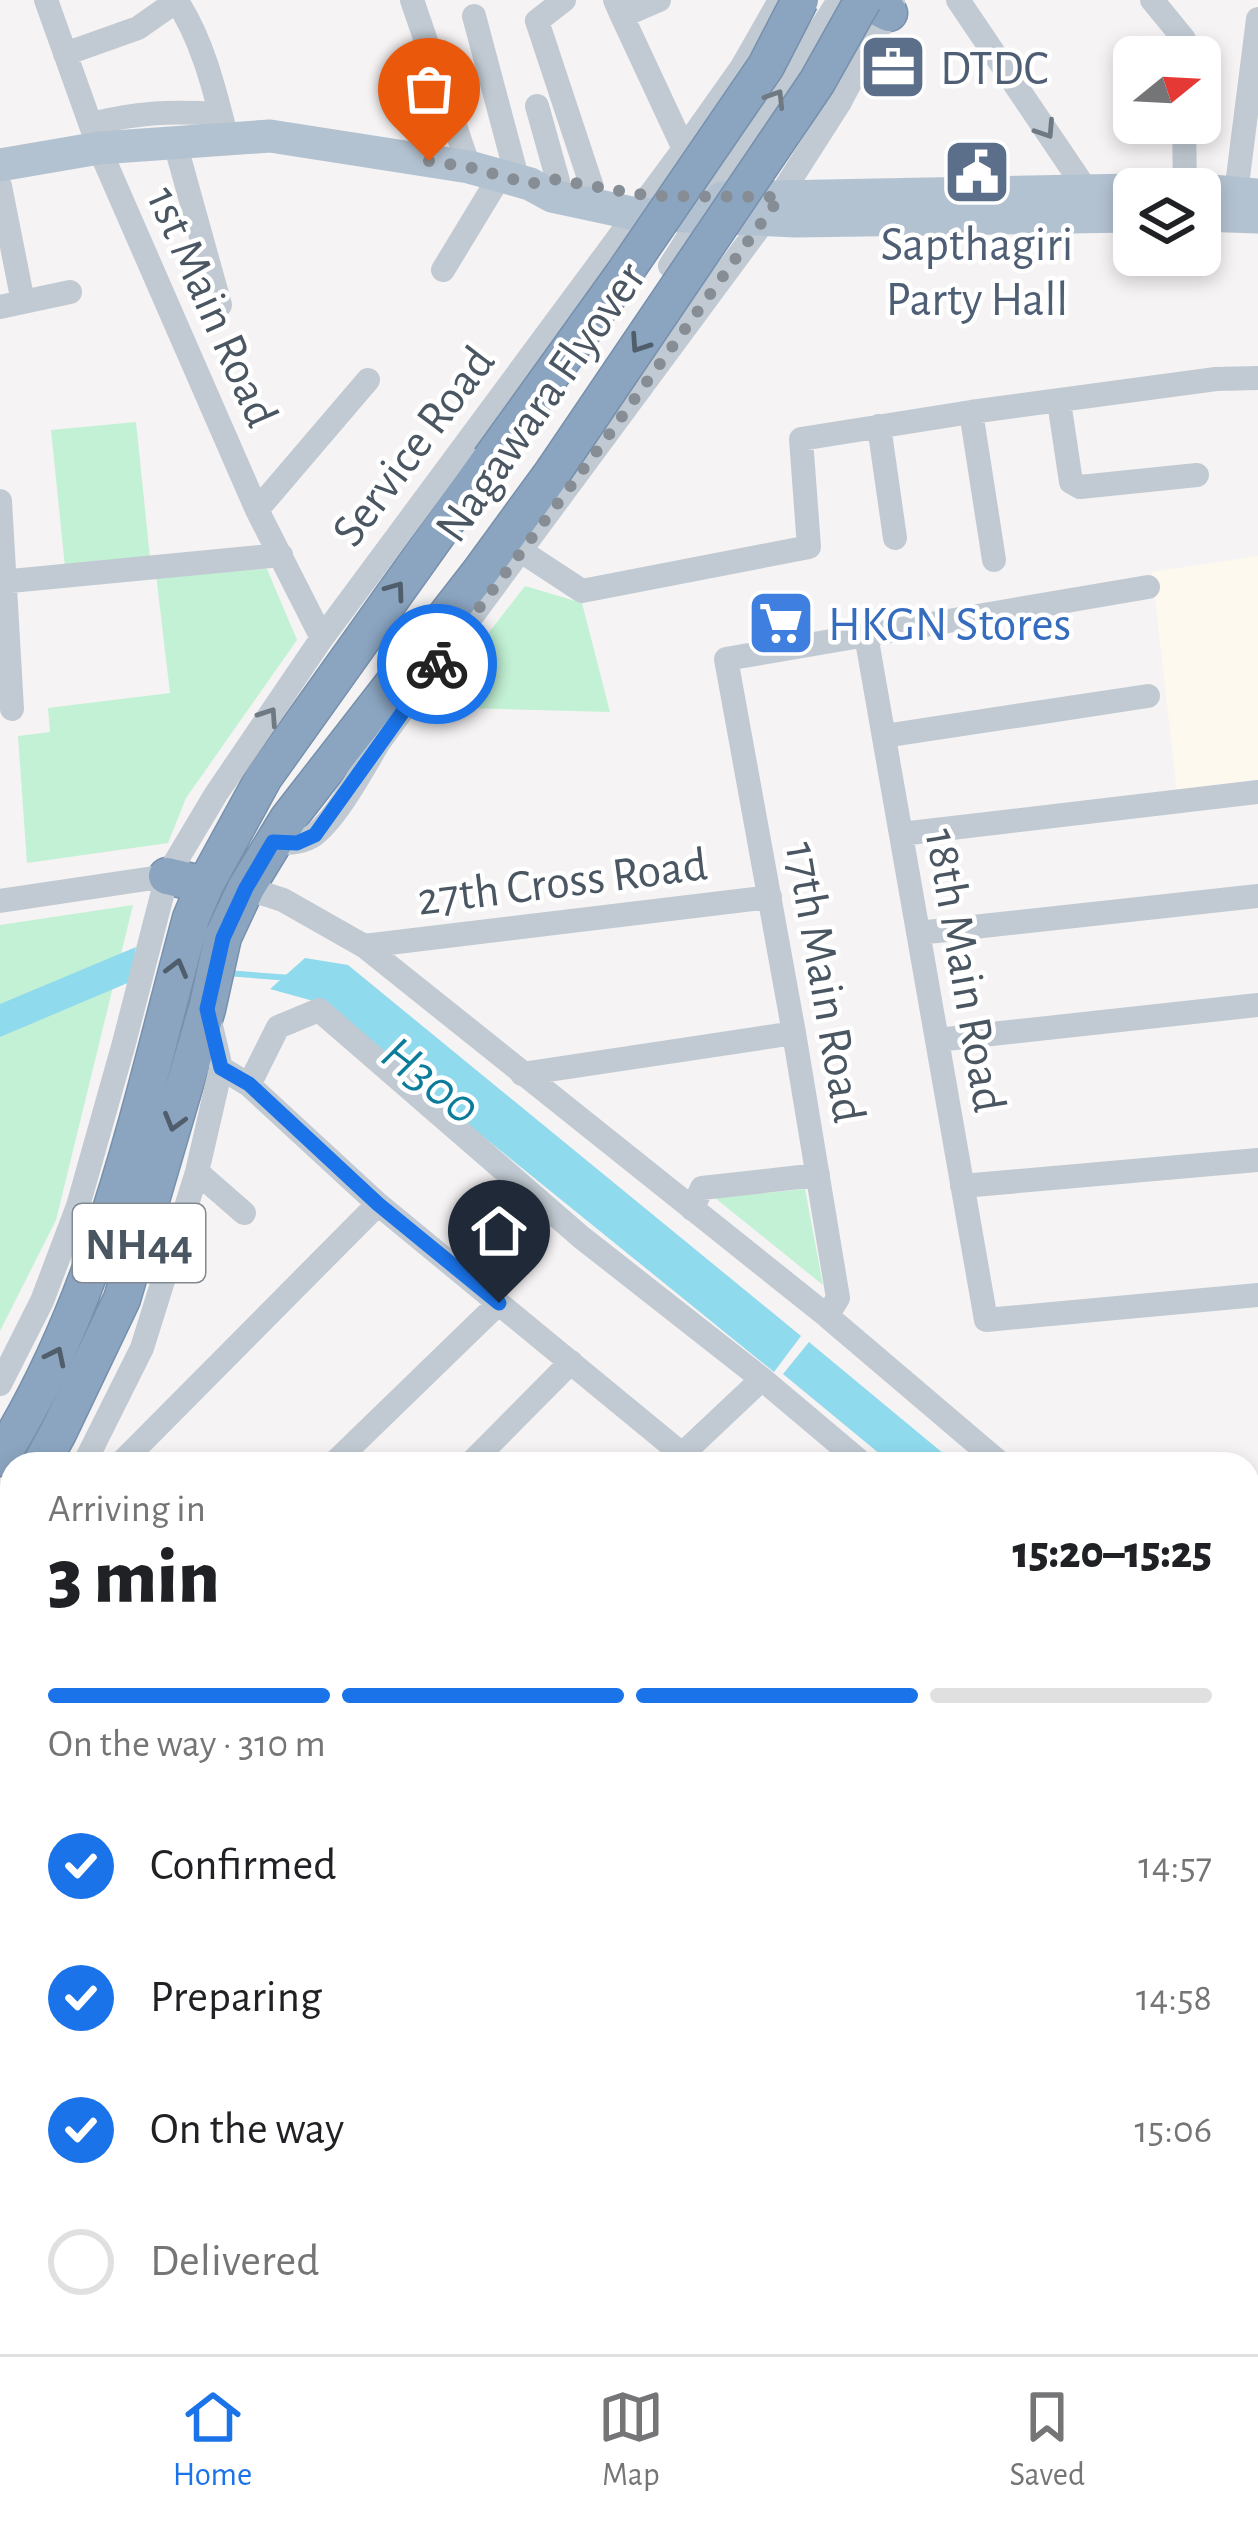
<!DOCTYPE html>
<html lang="en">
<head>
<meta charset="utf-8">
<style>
	body { margin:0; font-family:"Alegreya Sans",sans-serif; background:#f2f2f2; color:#202124; height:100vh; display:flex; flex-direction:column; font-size:45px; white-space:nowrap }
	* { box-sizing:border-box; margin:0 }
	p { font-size:39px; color:#757577 }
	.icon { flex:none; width:66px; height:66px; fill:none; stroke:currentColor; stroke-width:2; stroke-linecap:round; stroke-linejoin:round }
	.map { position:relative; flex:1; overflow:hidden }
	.drawer { position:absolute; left:0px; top:1452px; width:1260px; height:903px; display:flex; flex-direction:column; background:#fff; border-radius:36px 36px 0 0; box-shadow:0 6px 18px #0003 }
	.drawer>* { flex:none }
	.needle { width:78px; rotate:72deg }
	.controls { position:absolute; left:1113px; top:36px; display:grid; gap:24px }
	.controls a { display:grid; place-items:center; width:108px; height:108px; border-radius:18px; background:#fff; box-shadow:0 6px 18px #0003; font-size:60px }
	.pin { position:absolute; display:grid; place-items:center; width:102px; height:102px; color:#fff; margin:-123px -51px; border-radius:50% 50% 50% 0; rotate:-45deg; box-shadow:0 0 12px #0007 }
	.pin .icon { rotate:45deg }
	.courier { position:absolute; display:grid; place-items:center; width:120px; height:120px; margin:-60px; border:9px solid #1a73e8; border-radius:50%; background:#fff; color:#222; box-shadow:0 3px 15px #0007 }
	.head em { font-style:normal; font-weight:800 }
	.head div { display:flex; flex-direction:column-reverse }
	.head { display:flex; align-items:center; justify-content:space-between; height:204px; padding:0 48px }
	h1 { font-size:78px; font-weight:800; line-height:90px }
	.bar { display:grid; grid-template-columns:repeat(4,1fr); gap:18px 12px; align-content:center; height:144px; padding:0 48px }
	.bar i { height:15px; border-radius:9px; background:#e0e0e0 }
	.bar .selected { background:#1a73e8 }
	.bar p { grid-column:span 4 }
	ol { padding:0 48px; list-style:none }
	li { display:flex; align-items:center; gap:36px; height:132px }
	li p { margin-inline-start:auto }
	li .icon { padding:12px; border-radius:50%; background:#1a73e8; color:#fff; stroke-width:4 }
	li:last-child { color:#757577 }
	li i { width:66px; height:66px; border:6px solid #e0e0e0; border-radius:50% }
	.tabs { display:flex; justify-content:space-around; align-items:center; height:168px; border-top:3px solid #e0e0e0; background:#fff; font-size:33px; color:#757577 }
	.tabs a { display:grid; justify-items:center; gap:6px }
	.tabs .selected { color:#1a73e8 }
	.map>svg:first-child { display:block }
	.commercial { fill:#fdf9ef }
	.green { fill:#c3f1d5 }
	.water { fill:#90daee }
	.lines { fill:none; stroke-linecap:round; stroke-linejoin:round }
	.stream { stroke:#90daee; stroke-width:6 }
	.highway-casing { stroke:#7690ad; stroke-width:39 }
	.minor { stroke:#c1cad2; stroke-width:24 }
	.major { stroke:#b3c2d1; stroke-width:33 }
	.highway { stroke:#8ba5c1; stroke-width:36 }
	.highway-bridge-casing { stroke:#7690ad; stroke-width:39; stroke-linecap:butt }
	.highway-bridge { stroke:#8ba5c1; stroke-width:36 }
	.oneway { stroke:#6e7983 }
	.oneway2 { stroke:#505e6b }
	.done { stroke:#868d94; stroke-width:12; stroke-dasharray:0 21.6 }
	.route { stroke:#1a73e8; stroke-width:15 }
	.labels { text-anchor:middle; stroke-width:9; stroke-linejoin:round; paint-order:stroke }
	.shield { fill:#fff; stroke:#808990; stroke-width:3 }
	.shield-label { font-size:45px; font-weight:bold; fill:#4a5661 }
	.service-label { font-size:48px; fill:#4e5e75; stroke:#fff; text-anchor:start }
	.street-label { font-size:48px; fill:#4a5661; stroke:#fff }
	.shop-label { font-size:48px; fill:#366cbe; stroke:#fff; text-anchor:start }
	.water-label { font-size:51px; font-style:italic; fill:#0c7c9b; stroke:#fff }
</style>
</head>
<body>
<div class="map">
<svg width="1258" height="2354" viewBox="0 0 1258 2354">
	<rect width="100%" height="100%" fill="#f5f3f3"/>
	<!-- commercial -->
	<path class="commercial" d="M1258 556V781L1177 793 1152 572Z"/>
	<!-- green -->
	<path class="green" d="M136 422 150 558 65 567 51 430Z
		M267 569 297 640 186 798 168 843 27 863 18 736 50 732 48 708 170 693 156 574Z
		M525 586 582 603 610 712 431 707Z
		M133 905 56 1220 0 1331V925Z
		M805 1189 823 1285 715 1198Z"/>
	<!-- water -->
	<path class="water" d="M136 947 130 982 0 1037V1004Z
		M305 958 348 965 801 1336 774 1372 317 1002 270 989Z
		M809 1342 956 1464H892L783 1374Z"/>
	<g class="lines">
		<!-- stream -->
		<path class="stream" d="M226 973 291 978"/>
		<!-- highway casing -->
		<g class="highway-casing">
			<path id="highway" d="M864 0 889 13
				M167 876 205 885
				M0 1458C103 1294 141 1103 191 918L205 885 264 777 490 460
				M41 1464 58 1433 122 1299 207 1009 223 937 246 888 288 819 480 572 553 472
				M0 1524 12 1509"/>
		</g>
		<!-- minor -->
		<path class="minor" d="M46 0 99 148 257 510 322 638
			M176 0C203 40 215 92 227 139
			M412 0 469 167
			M564 0 537 21 592 187
			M615 0 622 16 659 0
			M958 0 1087 191
			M1152 0 1184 39V57
			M474 16 518 181
			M622 16 684 149
			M65 54 138 28 178 0
			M537 106 558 181
			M1184 123 1185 189
			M91 124C139 112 171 111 220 114
			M175 143 220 305
			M0 186 23 302 0 307
			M1236 193 1258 19
			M670 266 839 0
			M443 270 500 176
			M23 302 70 292
			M1059 402 1071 482 1080 487 1197 475
			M971 412 994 560
			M879 426 895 538
			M0 501 12 709
			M257 510 368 380
			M521 551 582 591 809 547 801 439 971 412 1216 379 1258 378
			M0 582 281 555
			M866 635 986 1320 1258 1295
			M884 736 1148 696
			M901 834 1258 792
			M273 842C286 843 299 844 311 837 334 823 365 766 379 742L764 221 840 102 893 2
			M246 888 283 900 364 946 827 1316 1001 1464
			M0 901 167 876
			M918 933 1258 896
			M364 946 770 897
			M937 1040 1258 1005
			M221 1068 249 1085 378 1204 694 1464
			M522 1074 794 1033
			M249 1085 278 1027 319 1010 581 1237 762 1379 863 1464
			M197 1172 244 1213
			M962 1186 1258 1160
			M692 1209 702 1188 818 1175
			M827 1316 838 1298 794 1033 726 659 1148 587
			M0 1384 42 1301 78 1206 124 1043 167 876 216 794 322 638 684 149 742 67 780 0
			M674 1462 762 1379
			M84 1464 142 1348 197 1172 221 1068 208 1013
			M120 1464 378 1204
			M333 1464 499 1303
			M470 1464 571 1362
			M0 1583 12 1571
			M1248 1763 1258 1762
			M0 1794 12 1782
			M1248 1876 1258 1897
			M0 1944 12 1932
			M1248 2121 1258 2142
			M0 2127 12 2116
			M0 2193 12 2212
			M94 2343 101 2354
			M396 2343 407 2354
			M595 2343 605 2354
			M755 2343 760 2354
			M857 2343 861 2354
			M1120 2343 1125 2354
			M221 2354 232 2343
			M1003 2354 1026 2343"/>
		<!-- major -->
		<path class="major" d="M0 165 99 148 270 136 469 167 530 184 552 196 636 214 796 221 1134 216
			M1200 190 1258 195
			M722 198 1134 190
			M1200 215 1258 217"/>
		<!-- highway -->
		<use href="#highway" class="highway"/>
		<!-- highway-bridge casing -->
		<g class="highway-bridge-casing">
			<path id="highway-bridge" d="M490 460 623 275 766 66 800 0
				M553 472 817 82 863 0"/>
		</g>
		<!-- highway-bridge -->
		<use href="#highway-bridge" class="highway-bridge"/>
	</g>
	<!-- one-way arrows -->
	<defs><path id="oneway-chevron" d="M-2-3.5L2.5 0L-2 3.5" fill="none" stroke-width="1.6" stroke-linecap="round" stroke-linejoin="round" transform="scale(3)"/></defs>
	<g class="oneway">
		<use href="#oneway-chevron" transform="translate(776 98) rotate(-58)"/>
		<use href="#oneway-chevron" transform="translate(1046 130) rotate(57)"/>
		<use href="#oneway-chevron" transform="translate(269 716) rotate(-56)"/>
	</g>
	<g class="oneway2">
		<use href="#oneway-chevron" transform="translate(639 344) rotate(124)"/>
		<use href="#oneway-chevron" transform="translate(396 590) rotate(-54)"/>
		<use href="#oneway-chevron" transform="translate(177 968) rotate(-75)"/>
		<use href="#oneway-chevron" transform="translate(174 1122) rotate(106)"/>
		<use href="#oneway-chevron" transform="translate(56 1356) rotate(-64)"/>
	</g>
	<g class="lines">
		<!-- done -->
		<path class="done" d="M429 161 469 167 530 184 552 179 650 196 780 197 600 447 437 664"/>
		<!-- route -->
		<path class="route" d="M437 664 315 835 297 843 273 842 246 888 223 938 207 1009 221 1068 249 1084 378 1204 499 1303"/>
	</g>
	<!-- icons -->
	<defs>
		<g id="office-square" transform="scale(3.45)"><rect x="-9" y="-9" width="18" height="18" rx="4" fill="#5c6f8a" stroke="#fff"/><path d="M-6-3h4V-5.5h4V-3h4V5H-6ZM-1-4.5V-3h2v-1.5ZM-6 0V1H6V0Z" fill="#fff"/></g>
		<g id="civic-square" transform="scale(3.45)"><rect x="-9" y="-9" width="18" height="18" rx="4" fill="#5c6f8a" stroke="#fff"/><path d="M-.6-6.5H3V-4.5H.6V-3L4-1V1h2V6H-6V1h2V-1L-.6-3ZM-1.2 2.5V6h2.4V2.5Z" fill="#fff"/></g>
		<g id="supermarket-square" transform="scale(3.45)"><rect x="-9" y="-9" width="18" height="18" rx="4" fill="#3f7fe0" stroke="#fff"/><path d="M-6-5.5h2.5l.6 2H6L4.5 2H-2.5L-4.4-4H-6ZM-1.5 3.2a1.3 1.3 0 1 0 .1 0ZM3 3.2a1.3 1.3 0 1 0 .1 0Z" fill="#fff"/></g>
	</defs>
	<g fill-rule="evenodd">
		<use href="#office-square" x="893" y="67"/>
		<use href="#civic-square" x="977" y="172"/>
		<use href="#supermarket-square" x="781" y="623"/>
	</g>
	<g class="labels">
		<!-- shield labels -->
		<rect class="shield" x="73" y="1204" width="132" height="78" rx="9"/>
		<g class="shield-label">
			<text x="139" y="1259">NH44</text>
		</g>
		<!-- service labels -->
		<g class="service-label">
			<text x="940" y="84">DTDC</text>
			<text x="977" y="260" text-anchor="middle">Sapthagiri<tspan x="977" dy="55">Party Hall</tspan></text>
		</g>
		<!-- street labels -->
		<g class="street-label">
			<text transform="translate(214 306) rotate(66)" y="17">1st Main Road</text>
			<text transform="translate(539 401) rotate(-55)" y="17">Nagawara Flyover</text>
			<text transform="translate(412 445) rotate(-53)" y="17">Service Road</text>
			<text transform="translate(562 880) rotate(-7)" y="17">27th Cross Road</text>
			<text transform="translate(967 970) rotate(80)" y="17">18th Main Road</text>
			<text transform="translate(827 982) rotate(80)" y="17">17th Main Road</text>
		</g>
		<!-- shop labels -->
		<g class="shop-label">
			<text x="828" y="640">HKGN Stores</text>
		</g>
		<!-- water labels -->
		<g class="water-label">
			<text transform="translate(432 1079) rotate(38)" y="18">H300</text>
		</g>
	</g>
</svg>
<div class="controls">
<a><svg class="needle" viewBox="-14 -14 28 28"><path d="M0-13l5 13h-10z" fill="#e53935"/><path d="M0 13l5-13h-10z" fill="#757577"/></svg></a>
<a><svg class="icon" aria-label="layers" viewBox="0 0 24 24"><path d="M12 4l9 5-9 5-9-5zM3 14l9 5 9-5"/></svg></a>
</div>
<div class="pin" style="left:429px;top:161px;background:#ea580c"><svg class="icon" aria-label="bag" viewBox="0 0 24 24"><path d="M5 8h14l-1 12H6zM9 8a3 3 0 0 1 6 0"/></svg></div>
<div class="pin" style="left:499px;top:1303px;background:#1f2937"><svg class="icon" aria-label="home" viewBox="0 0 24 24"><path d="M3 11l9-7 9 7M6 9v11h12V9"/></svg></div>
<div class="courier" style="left:437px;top:664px"><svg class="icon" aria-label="bike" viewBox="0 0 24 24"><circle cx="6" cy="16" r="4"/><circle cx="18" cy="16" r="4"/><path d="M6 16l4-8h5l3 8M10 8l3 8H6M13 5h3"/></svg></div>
<section class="drawer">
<div class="head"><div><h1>3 min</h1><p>Arriving in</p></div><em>15:20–15:25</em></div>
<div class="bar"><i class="selected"></i><i class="selected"></i><i class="selected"></i><i></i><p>On the way · 310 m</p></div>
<ol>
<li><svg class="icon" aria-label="check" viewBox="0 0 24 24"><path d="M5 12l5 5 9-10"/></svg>Confirmed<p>14:57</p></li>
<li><svg class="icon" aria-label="check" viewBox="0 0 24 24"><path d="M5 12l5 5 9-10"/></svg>Preparing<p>14:58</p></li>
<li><svg class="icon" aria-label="check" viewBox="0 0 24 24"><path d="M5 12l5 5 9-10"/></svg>On the way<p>15:06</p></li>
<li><i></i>Delivered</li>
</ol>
</section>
</div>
<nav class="tabs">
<a class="selected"><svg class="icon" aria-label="home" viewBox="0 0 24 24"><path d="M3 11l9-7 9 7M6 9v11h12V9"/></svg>Home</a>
<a><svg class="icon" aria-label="map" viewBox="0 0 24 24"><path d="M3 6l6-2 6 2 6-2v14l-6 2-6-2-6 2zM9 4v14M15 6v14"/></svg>Map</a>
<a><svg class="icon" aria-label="saved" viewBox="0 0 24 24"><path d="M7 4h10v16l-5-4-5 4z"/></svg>Saved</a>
</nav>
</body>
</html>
